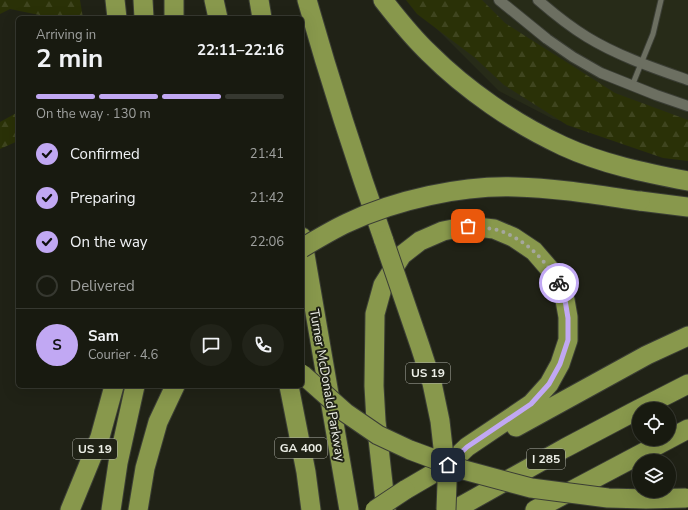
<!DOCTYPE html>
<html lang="en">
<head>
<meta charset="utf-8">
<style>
	body { margin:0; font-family:"Nunito Sans",sans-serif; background:#212319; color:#f1f3f6; height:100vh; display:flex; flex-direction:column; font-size:15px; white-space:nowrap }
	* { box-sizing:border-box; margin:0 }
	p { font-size:13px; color:#9fa19f }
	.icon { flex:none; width:22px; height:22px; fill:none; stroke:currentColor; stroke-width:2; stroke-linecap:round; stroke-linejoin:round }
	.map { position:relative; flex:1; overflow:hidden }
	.panel { position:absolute; left:16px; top:16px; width:288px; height:372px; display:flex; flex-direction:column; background:#181a10; border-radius:6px; box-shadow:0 4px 16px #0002,0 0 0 1px #363830 }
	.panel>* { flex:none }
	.fabs { position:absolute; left:632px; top:402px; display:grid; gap:8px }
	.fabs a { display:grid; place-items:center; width:44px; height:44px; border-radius:50%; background:#181a10; box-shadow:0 4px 16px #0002,0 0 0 1px #363830; font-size:20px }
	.pin { position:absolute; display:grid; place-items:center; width:34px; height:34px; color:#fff; margin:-17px; border-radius:8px; box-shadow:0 2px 6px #0006 }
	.courier { position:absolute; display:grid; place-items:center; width:40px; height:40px; margin:-20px; border:3px solid #c1a8f3; border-radius:50%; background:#fff; color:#222; box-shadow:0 1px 5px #0007 }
	.overview em { font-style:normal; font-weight:700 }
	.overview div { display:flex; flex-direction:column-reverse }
	.overview { display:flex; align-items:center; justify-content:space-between; height:68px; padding:0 20px }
	h1 { font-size:26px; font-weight:700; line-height:30px }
	.bar { display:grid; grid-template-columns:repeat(4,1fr); gap:6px 4px; align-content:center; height:48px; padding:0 20px }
	.bar i { height:5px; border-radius:3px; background:#363830 }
	.bar .active { background:#c1a8f3 }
	.bar p { grid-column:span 4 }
	.line { display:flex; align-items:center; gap:10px; padding:0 20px; border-top:1px solid #363830 }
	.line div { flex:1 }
	.round { display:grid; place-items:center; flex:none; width:42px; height:42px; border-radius:21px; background:#212319 }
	ol { padding:0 20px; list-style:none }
	li { display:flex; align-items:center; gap:12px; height:44px }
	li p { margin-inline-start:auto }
	li .icon { padding:4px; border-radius:50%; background:#c1a8f3; color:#111; stroke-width:4 }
	li:last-child { color:#9fa19f }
	li i { width:22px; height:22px; border:2px solid #363830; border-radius:50% }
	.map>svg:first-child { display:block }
	.built { fill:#272b18 }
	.forest { fill:url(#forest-firs) }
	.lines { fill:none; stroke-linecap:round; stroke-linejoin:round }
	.service-casing { stroke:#3b3e35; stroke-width:7 }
	.minor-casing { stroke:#3b3e35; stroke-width:12 }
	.motorway-casing { stroke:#3b3e35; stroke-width:21 }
	.service { stroke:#6c6f61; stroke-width:5 }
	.minor { stroke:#6c6f61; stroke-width:10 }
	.motorway { stroke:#88984c; stroke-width:19 }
	.motorway-bridge-casing { stroke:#3b3e35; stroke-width:21; stroke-linecap:butt }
	.motorway-bridge { stroke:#88984c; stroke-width:19 }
	.done { stroke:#a5a79d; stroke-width:4; stroke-dasharray:0 7.2 }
	.route { stroke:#c1a8f3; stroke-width:5 }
	.labels { text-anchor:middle; stroke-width:4; stroke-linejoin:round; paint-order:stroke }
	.shield { fill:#202216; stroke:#afb1a8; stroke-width:1 }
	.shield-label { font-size:12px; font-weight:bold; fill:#eceee6 }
	.street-label { font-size:13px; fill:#eceee6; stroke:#202216 }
</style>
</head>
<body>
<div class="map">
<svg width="688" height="510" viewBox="0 0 688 510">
	<defs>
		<pattern id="forest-firs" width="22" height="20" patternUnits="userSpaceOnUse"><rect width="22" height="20" fill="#2a3107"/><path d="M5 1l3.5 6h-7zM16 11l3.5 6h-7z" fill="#3f451f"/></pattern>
	</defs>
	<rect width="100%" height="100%" fill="#202216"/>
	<!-- built -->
	<path class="built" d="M408 0H688V150L553 119 499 91Z"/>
	<!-- forest -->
	<path class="forest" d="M0 0H80L83 18H40L39 15 10 9 0 14Z
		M406 0H482L505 23 615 93 688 120V161L663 158 567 125 504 85 474 57 417 14Z
		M18 112V141L0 149V122Z"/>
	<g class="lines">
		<!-- service casing -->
		<g class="service-casing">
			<path id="service" d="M632 86 653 34 661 0"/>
		</g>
		<!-- minor casing -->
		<g class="minor-casing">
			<path id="minor" d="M499 0 547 39 573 57 601 73 656 95 688 106
				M538 0C553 13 569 26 587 37 618 56 654 68 688 80"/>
		</g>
		<!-- motorway casing -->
		<g class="motorway-casing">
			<path id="motorway" d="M115 0 117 18
				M143 0 144 18
				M174 0V18
				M214 0 218 18
				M259 0 262 18
				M307 0C330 81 356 162 384 241
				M383 0C397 18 412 37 429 53 466 90 515 124 563 146 602 164 646 173 688 181
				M640 201 688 207
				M302 237 349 510
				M289 386 306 472 311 510
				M639 409 688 384
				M516 427 647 355 688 336
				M669 439 688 429
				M405 490 458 459
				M70 510 100 437 114 386
				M111 510 118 463 135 386
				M138 510 145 468 158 422 175 386
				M386 510 376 421 374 386 375 314 383 285 402 255 420 241 443 231 468 226 494 229 513 237 534 251 553 273 561 286 565 300 568 317V340L560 364 549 384 531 404 467 447 448 465
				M454 510 565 448 639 409
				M535 510 669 439"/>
		</g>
		<!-- service -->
		<use href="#service" class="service"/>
		<!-- minor -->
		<use href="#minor" class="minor"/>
		<!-- motorway -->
		<use href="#motorway" class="motorway"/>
		<!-- motorway-bridge casing -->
		<g class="motorway-bridge-casing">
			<path id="motorway-bridge" d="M384 241 420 346 432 383 440 421 447 483 446 510
				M302 248C317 239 332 230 347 223 395 200 462 185 516 187 557 188 598 195 640 201
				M302 374 346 413 378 435 410 450 464 470 531 488 608 498 646 499 686 498
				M375 510 405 490"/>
		</g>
		<!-- motorway-bridge -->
		<use href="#motorway-bridge" class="motorway-bridge"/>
	</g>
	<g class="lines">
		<!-- done -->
		<path class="done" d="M468 226C476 227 484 228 493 229 521 235 545 259 559 283"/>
		<!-- route -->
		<path class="route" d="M448 465 467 447 531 404 549 384 560 364 568 340V318L565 300 559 283"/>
	</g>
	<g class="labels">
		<!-- shield labels -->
		<g class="shield">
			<rect x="406" y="363" width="44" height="20" rx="3"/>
			<rect x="275" y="438" width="52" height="20" rx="3"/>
			<rect x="73" y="439" width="44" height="20" rx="3"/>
			<rect x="527" y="449" width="38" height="20" rx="3"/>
		</g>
		<g class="shield-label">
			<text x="428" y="377">US 19</text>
			<text x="301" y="452">GA 400</text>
			<text x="95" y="453">US 19</text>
			<text x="546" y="463">I 285</text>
		</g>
		<!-- street labels -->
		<g class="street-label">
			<text transform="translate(328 385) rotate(80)" y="5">Turner McDonald Parkway</text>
		</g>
	</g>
</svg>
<div class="fabs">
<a><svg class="icon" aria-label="locate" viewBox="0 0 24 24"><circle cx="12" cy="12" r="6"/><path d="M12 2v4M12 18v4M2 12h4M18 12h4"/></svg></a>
<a><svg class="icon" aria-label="layers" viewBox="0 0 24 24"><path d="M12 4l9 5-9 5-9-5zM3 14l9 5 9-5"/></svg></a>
</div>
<div class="pin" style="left:468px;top:226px;background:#ea580c"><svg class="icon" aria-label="bag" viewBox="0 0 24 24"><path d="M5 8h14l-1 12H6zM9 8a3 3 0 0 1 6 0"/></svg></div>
<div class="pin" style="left:448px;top:465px;background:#1f2937"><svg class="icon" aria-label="home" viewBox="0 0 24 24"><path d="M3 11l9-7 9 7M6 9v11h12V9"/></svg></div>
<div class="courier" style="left:559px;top:283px"><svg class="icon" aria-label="bike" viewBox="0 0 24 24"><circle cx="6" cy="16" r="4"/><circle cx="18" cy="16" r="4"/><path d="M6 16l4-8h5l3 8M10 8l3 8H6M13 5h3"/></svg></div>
<section class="panel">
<div class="overview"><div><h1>2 min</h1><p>Arriving in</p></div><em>22:11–22:16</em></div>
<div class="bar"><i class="active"></i><i class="active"></i><i class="active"></i><i></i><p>On the way · 130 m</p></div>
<ol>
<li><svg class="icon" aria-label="check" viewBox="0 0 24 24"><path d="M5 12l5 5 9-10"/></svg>Confirmed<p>21:41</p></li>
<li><svg class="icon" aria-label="check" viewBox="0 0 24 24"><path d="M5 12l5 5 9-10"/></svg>Preparing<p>21:42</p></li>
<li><svg class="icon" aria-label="check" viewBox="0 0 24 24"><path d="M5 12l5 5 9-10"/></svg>On the way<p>22:06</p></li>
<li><i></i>Delivered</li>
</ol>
<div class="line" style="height:72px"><b class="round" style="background:#c1a8f3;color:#111">S</b><div><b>Sam</b><p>Courier · 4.6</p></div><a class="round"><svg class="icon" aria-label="chat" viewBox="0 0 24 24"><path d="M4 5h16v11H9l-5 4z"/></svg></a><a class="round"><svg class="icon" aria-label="phone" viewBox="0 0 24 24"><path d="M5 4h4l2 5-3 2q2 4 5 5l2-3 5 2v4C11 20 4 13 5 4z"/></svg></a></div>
</section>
</div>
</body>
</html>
